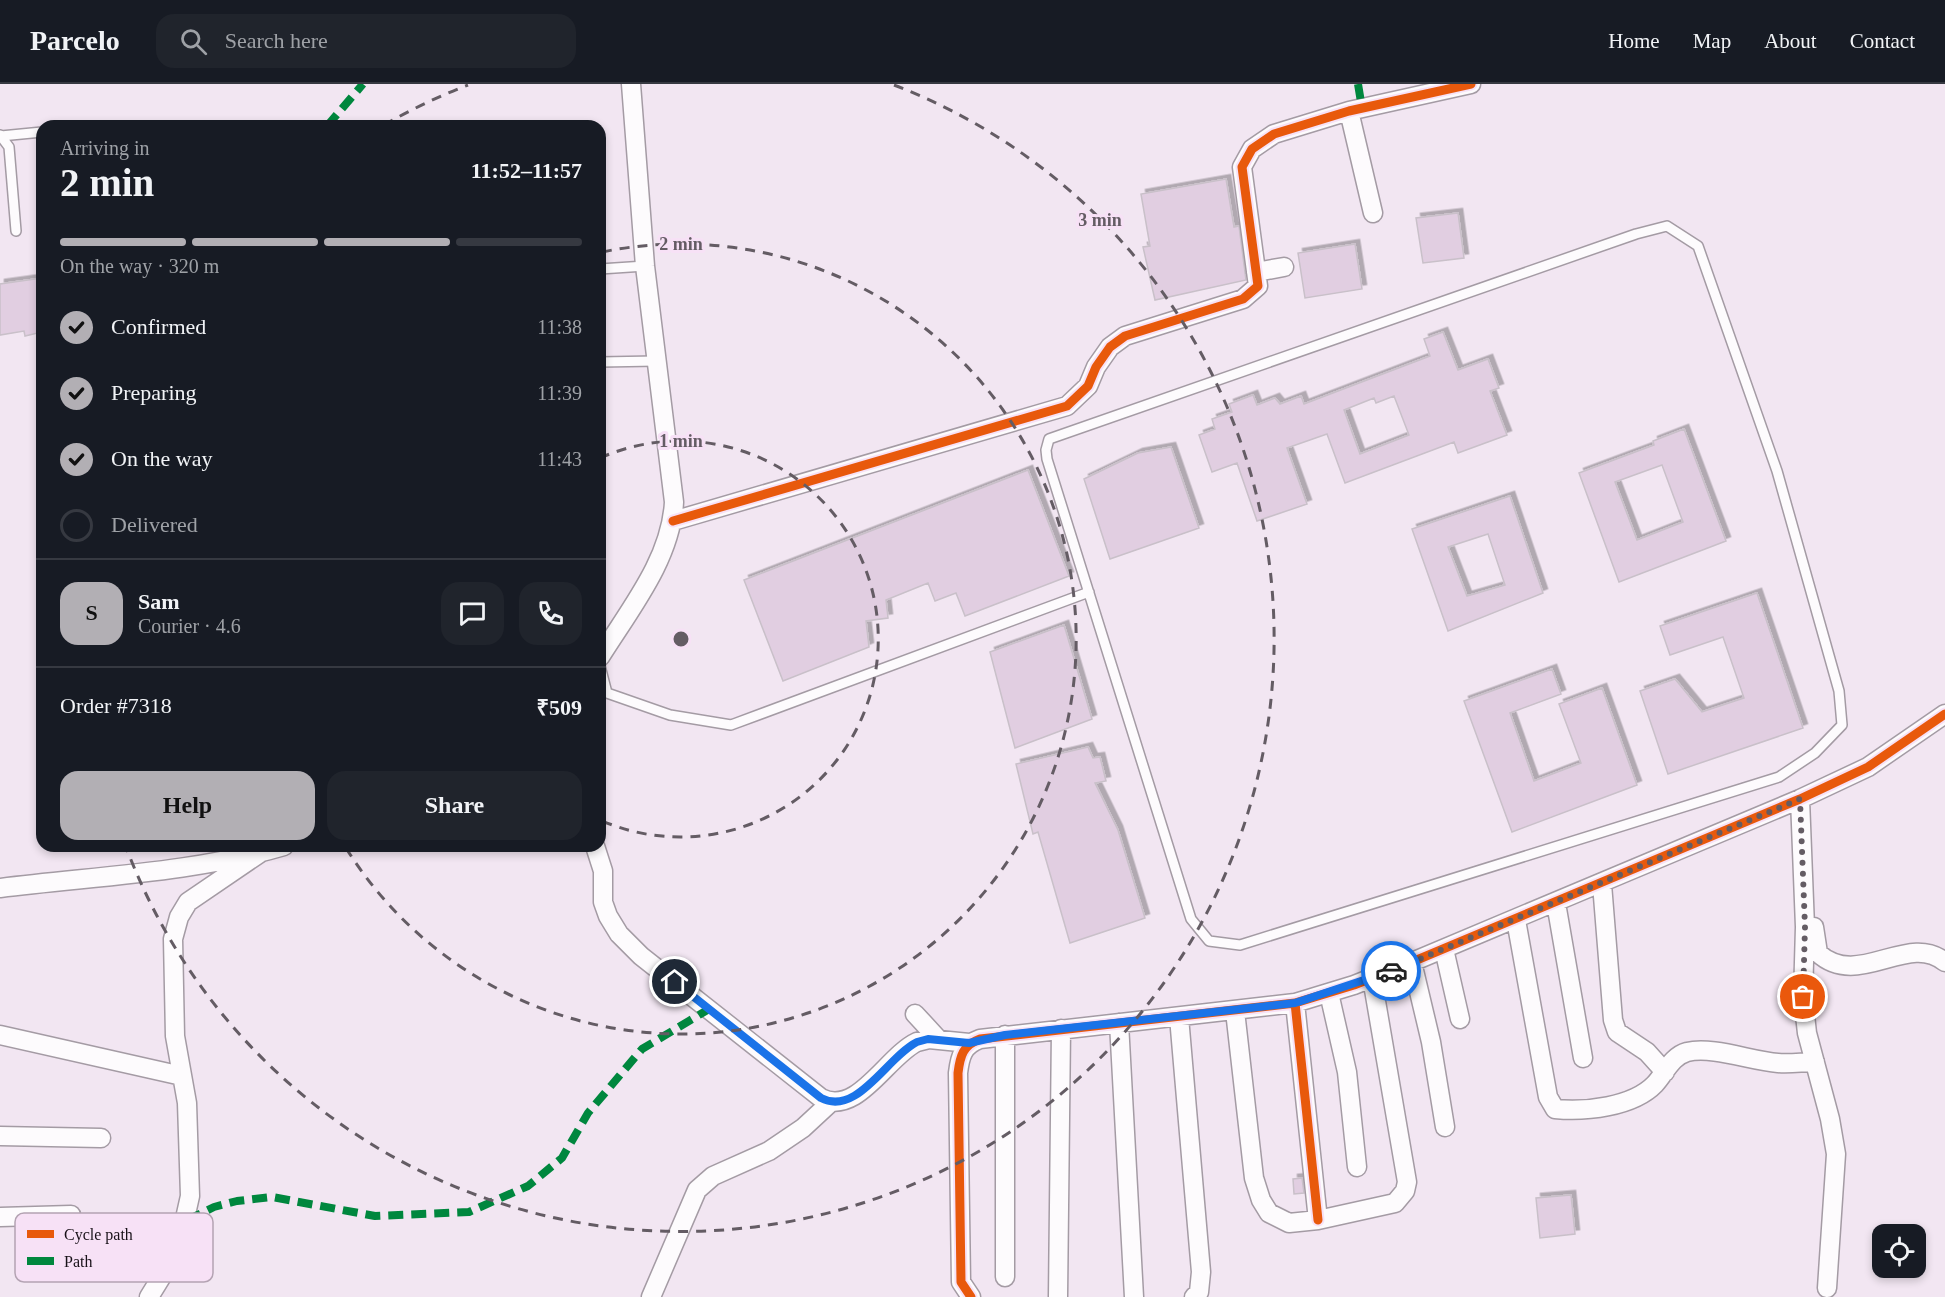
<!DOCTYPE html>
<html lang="en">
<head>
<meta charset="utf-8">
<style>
	body { margin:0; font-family:"Times New Roman",serif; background:#20242c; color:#f1f3f6; height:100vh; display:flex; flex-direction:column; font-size:22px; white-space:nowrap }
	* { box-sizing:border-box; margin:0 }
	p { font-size:20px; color:#9ea1a6 }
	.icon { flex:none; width:33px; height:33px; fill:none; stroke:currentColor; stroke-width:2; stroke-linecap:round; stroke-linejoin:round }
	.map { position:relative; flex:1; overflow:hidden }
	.details { position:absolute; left:36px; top:36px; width:570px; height:732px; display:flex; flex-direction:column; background:#171b24; border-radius:18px; box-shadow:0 3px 9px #0003 }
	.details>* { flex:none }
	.buttons { position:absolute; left:1872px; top:1140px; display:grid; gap:12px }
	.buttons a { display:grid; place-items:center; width:54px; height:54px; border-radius:12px; background:#171b24; box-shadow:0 3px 9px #0003; font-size:30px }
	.pin { position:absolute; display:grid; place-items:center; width:51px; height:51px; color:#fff; margin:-26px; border:3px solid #fff; border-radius:50%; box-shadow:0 2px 6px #0007 }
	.courier { position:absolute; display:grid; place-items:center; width:60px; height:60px; margin:-30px; border:4px solid #1a73e8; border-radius:50%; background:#fff; color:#222; box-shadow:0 2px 8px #0007 }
	.headline em { font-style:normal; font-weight:700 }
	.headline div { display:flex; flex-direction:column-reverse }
	.headline { display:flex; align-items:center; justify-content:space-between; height:102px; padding:0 24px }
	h1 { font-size:39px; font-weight:700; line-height:45px }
	.bar { display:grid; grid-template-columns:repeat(4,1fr); gap:9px 6px; align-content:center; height:72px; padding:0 24px }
	.bar i { height:8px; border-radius:4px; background:#363941 }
	.bar .current { background:#b2afb4 }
	.bar p { grid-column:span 4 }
	.line { display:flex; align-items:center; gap:15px; padding:0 24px; border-top:2px solid #363941 }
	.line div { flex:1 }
	.round { display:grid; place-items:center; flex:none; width:63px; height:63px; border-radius:18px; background:#20242c }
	ol { padding:0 24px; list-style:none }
	li { display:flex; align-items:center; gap:18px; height:66px }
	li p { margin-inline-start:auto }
	li .icon { padding:6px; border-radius:50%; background:#b2afb4; color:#111; stroke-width:4 }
	li:last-child { color:#9ea1a6 }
	li i { width:33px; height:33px; border:3px solid #363941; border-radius:50% }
	.action { display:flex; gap:12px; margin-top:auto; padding:12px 24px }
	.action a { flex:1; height:69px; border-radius:18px; background:#b2afb4; color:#111; font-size:24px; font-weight:700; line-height:69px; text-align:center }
	.action a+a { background:#20242c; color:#f1f3f6 }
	header { display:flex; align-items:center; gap:36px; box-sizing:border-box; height:84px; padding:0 30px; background:#171b24; border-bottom:2px solid #363941 }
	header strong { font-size:28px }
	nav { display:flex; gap:33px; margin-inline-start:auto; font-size:21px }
	.search { width:420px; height:54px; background:#20242c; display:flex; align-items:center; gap:15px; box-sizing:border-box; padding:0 21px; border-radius:18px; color:#9ea1a6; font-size:22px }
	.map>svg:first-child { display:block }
	.building { fill:#e1cee1; stroke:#c9c0c9; stroke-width:1.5; fill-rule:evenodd; filter:url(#shadow) }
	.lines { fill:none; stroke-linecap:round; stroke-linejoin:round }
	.lane-casing { stroke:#a49ba4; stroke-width:12 }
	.street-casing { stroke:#a49ba4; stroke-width:21 }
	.lane { stroke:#fdfbfd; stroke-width:9 }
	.street { stroke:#fdfbfd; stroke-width:18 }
	.quiet { stroke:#00873e; stroke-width:8; stroke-dasharray:15 8; stroke-linecap:butt }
	.cycleway-casing { stroke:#f7e1f6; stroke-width:13 }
	.cycleway { stroke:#e8590c; stroke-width:9 }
	.done { stroke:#645c64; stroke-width:6; stroke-dasharray:0 10.8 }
	.route { stroke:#1a73e8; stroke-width:8 }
	.ring { fill:none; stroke:#645c64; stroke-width:3; stroke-dasharray:10 8 }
	.key { fill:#f7e1f6; stroke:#b4a3b3; stroke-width:1.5 }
	.key-label { font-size:16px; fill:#181118 }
	.centre { fill:#645c64; stroke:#f7e1f6; stroke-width:3 }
	.ring-label { font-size:18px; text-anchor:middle; font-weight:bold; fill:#645c64; stroke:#f7e1f6; stroke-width:6; stroke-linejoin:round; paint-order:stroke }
</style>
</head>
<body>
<header>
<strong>Parcelo</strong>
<div class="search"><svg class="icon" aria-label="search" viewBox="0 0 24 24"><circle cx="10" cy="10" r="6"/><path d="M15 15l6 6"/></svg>Search here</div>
<nav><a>Home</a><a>Map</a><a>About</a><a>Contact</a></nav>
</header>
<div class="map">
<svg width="1945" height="1213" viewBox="0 0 1945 1213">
	<defs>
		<filter id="shadow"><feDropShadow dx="4.5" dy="-4.5" stdDeviation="0" flood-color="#0004"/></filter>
	</defs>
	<rect width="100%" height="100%" fill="#f2e6f2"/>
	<!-- building -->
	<path class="building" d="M1226 95 1234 143 1239 142 1246 196 1155 216 1143 163 1150 162 1141 110Z
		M1458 129 1464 174 1423 179 1416 134Z
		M1355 160 1362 205 1305 214 1298 169Z
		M42 194V248L25 252 24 247 0 251V200Z
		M1443 248 1458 286 1488 275 1499 304 1490 307 1507 351 1458 369 1454 358 1345 399 1327 350 1287 364 1307 420 1257 437 1237 379 1212 388 1199 351 1215 345 1212 335 1232 328 1229 320 1253 311 1257 321 1275 314 1280 320 1301 312 1304 320 1430 272 1424 255ZM1394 312 1409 351 1360 370 1344 326 1374 314 1376 319Z
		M1684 345 1726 457 1619 498 1579 389 1654 361 1653 357ZM1662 381 1683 438 1637 456 1615 398Z
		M1171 363 1199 444 1110 475 1084 395 1138 369Z
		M1028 386 1069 492 965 532 956 509 935 517 928 499 886 516 888 534 866 537 869 563 783 597 744 496Z
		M1510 412 1543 509 1448 547 1412 445ZM1488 450 1505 501 1467 512 1448 463Z
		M1757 509 1803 644 1668 690 1640 607 1675 595 1702 628 1744 614 1723 553 1670 571 1660 542Z
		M1064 541 1092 635 1015 664 990 568Z
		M1552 585 1561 610 1510 629 1534 697 1581 679 1559 620 1602 604 1637 701 1512 748 1464 617Z
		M1088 663 1093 674 1100 673 1106 697 1095 699 1118 746 1145 834 1070 859 1038 748 1033 750 1016 680Z
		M1302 1094 1304 1109 1294 1110 1293 1095Z
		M1571 1111 1575 1150 1540 1154 1536 1114Z"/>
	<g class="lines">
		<!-- lane casing -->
		<g class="lane-casing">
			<path id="lane" d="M0 51 9 63 16 147
				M1 52 42 48
				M1667 142 1698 162 1777 387 1839 607 1842 641 1815 669 1779 693 1240 861 1209 857 1191 835 1047 375 1046 366 1049 355 1636 150Z
				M600 185 645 182
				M600 278 656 277
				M600 582 607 609 670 631 731 641 1089 508"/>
		</g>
		<!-- street casing -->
		<g class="street-casing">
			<path id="street" d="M1349 27 1373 129
				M1256 188 1284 183
				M673 437 1067 322 1088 302 1096 283 1110 263 1125 252 1243 215 1258 202 1242 83 1252 65 1274 50 1349 27 1471 0
				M600 573C630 525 671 475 674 418L645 182 631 0
				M1800 715 1805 843 1803 913 1807 949 1830 1035 1836 1070 1827 1204
				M595 762 603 787V818L608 832 619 850 641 872 821 1014C857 1033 887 972 917 958L929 955 969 959
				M1602 800 1613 936 1617 948 1647 968 1665 988
				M0 804C95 792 192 789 284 762
				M1556 819 1583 974
				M1516 836 1548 1013 1555 1025C1585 1028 1633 1023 1655 1000 1665 989 1672 972 1687 968 1713 962 1751 977 1778 979 1791 980 1803 978 1815 978
				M1814 843 1818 869C1858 906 1908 847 1945 878
				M1444 865 1460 935
				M1412 878 1431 958 1445 1043
				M1329 909 1347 988 1357 1083
				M1295 919 1354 901 1412 878 1800 715 1868 683 1945 630
				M1235 927 1254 1094 1261 1116 1269 1129 1289 1139 1318 1136 1395 1119 1405 1107 1407 1098 1372 894
				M915 930 939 956
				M1179 933 1201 1188 1199 1208 1194 1213
				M1119 939 1134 1213
				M0 951 182 992
				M1005 951V1193
				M0 1052 101 1054
				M0 1133 71 1131
				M149 1213 178 1166 190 1112 187 1019 175 952 173 855 179 833 188 818 260 769
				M651 1213 697 1106 713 1092 769 1067 803 1044 830 1019
				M971 1213 961 1198 958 989C960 972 963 961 980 955L1295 919 1318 1136
				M1058 1213 1061 945"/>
		</g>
		<!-- lane -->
		<use href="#lane" class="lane"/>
		<!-- street -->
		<use href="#street" class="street"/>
		<!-- quiet -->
		<path class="quiet" d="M1358 0 1362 24
			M327 42 363 0
			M187 1136 214 1123 237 1117 272 1113 375 1132 469 1128 528 1102 562 1074 588 1029 642 965 709 925"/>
		<!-- cycleway casing -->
		<g class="cycleway-casing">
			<path id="cycleway" d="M673 437 1067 322 1088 302 1096 283 1110 263 1125 252 1243 215 1258 202 1242 83 1252 65 1274 50 1349 27 1471 0
				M1295 919 1354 901 1412 878 1800 715 1868 683 1945 630
				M971 1213 961 1198 958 989C960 972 963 961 980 955L1295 919 1318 1136"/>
		</g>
		<!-- cycleway -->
		<use href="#cycleway" class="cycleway"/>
	</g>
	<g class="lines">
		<!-- done -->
		<path class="done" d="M1391 887 1800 715 1805 843 1803 913"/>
		<!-- route -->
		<path class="route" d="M675 898 821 1014C857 1033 887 973 917 958L928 955 969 959 1005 951 1295 919 1391 887"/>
	</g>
	<!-- distance rings -->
	<g class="ring">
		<path d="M600 374A198 198 0 1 1 600 736"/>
		<path d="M602 168A395 395 0 1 1 346 764"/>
		<path d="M384 41A593 593 0 0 1 468 1M894 1A593 593 0 1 1 126 763"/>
	</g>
	<!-- legend -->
	<rect x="15" y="1129" width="198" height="69" rx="9" class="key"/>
	<rect x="27" y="1146" width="27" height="8" fill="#e8590c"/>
	<rect x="27" y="1173" width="27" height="8" fill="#00873e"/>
	<g class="key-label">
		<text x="64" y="1156">Cycle path</text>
		<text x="64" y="1183">Path</text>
	</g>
	<circle cx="681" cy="555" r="9" class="centre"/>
	<g class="ring-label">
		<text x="1100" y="142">3 min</text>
		<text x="681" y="166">2 min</text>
		<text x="681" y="363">1 min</text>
	</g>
</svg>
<div class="buttons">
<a><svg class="icon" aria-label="locate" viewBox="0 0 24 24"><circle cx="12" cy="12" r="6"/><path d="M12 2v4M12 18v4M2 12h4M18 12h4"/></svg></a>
</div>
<div class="pin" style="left:1803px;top:913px;background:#ea580c"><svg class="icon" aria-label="bag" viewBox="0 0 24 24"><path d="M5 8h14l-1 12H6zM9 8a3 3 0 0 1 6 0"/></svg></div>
<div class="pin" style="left:675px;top:898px;background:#1f2937"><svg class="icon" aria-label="home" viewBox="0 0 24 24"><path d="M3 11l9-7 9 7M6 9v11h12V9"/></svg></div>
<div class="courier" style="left:1391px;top:887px"><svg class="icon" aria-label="car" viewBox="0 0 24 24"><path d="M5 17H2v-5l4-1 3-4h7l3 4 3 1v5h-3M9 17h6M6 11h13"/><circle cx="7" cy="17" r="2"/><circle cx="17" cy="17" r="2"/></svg></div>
<section class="details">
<div class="headline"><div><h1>2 min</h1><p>Arriving in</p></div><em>11:52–11:57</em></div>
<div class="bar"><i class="current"></i><i class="current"></i><i class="current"></i><i></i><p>On the way · 320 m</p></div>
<ol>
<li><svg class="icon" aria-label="check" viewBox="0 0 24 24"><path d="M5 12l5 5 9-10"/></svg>Confirmed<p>11:38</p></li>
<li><svg class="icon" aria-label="check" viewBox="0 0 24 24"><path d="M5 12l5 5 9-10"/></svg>Preparing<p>11:39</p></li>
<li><svg class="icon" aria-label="check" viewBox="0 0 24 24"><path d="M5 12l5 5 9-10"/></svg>On the way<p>11:43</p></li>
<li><i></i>Delivered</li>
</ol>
<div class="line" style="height:108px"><b class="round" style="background:#b2afb4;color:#111">S</b><div><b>Sam</b><p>Courier · 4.6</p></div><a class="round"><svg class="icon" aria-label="chat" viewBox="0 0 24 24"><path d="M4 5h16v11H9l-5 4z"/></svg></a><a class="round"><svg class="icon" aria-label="phone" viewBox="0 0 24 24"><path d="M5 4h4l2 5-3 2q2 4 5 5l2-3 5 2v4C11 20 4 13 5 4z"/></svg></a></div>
<div class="line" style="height:78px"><div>Order #7318</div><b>₹509</b></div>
<div class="action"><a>Help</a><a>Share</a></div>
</section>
</div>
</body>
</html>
